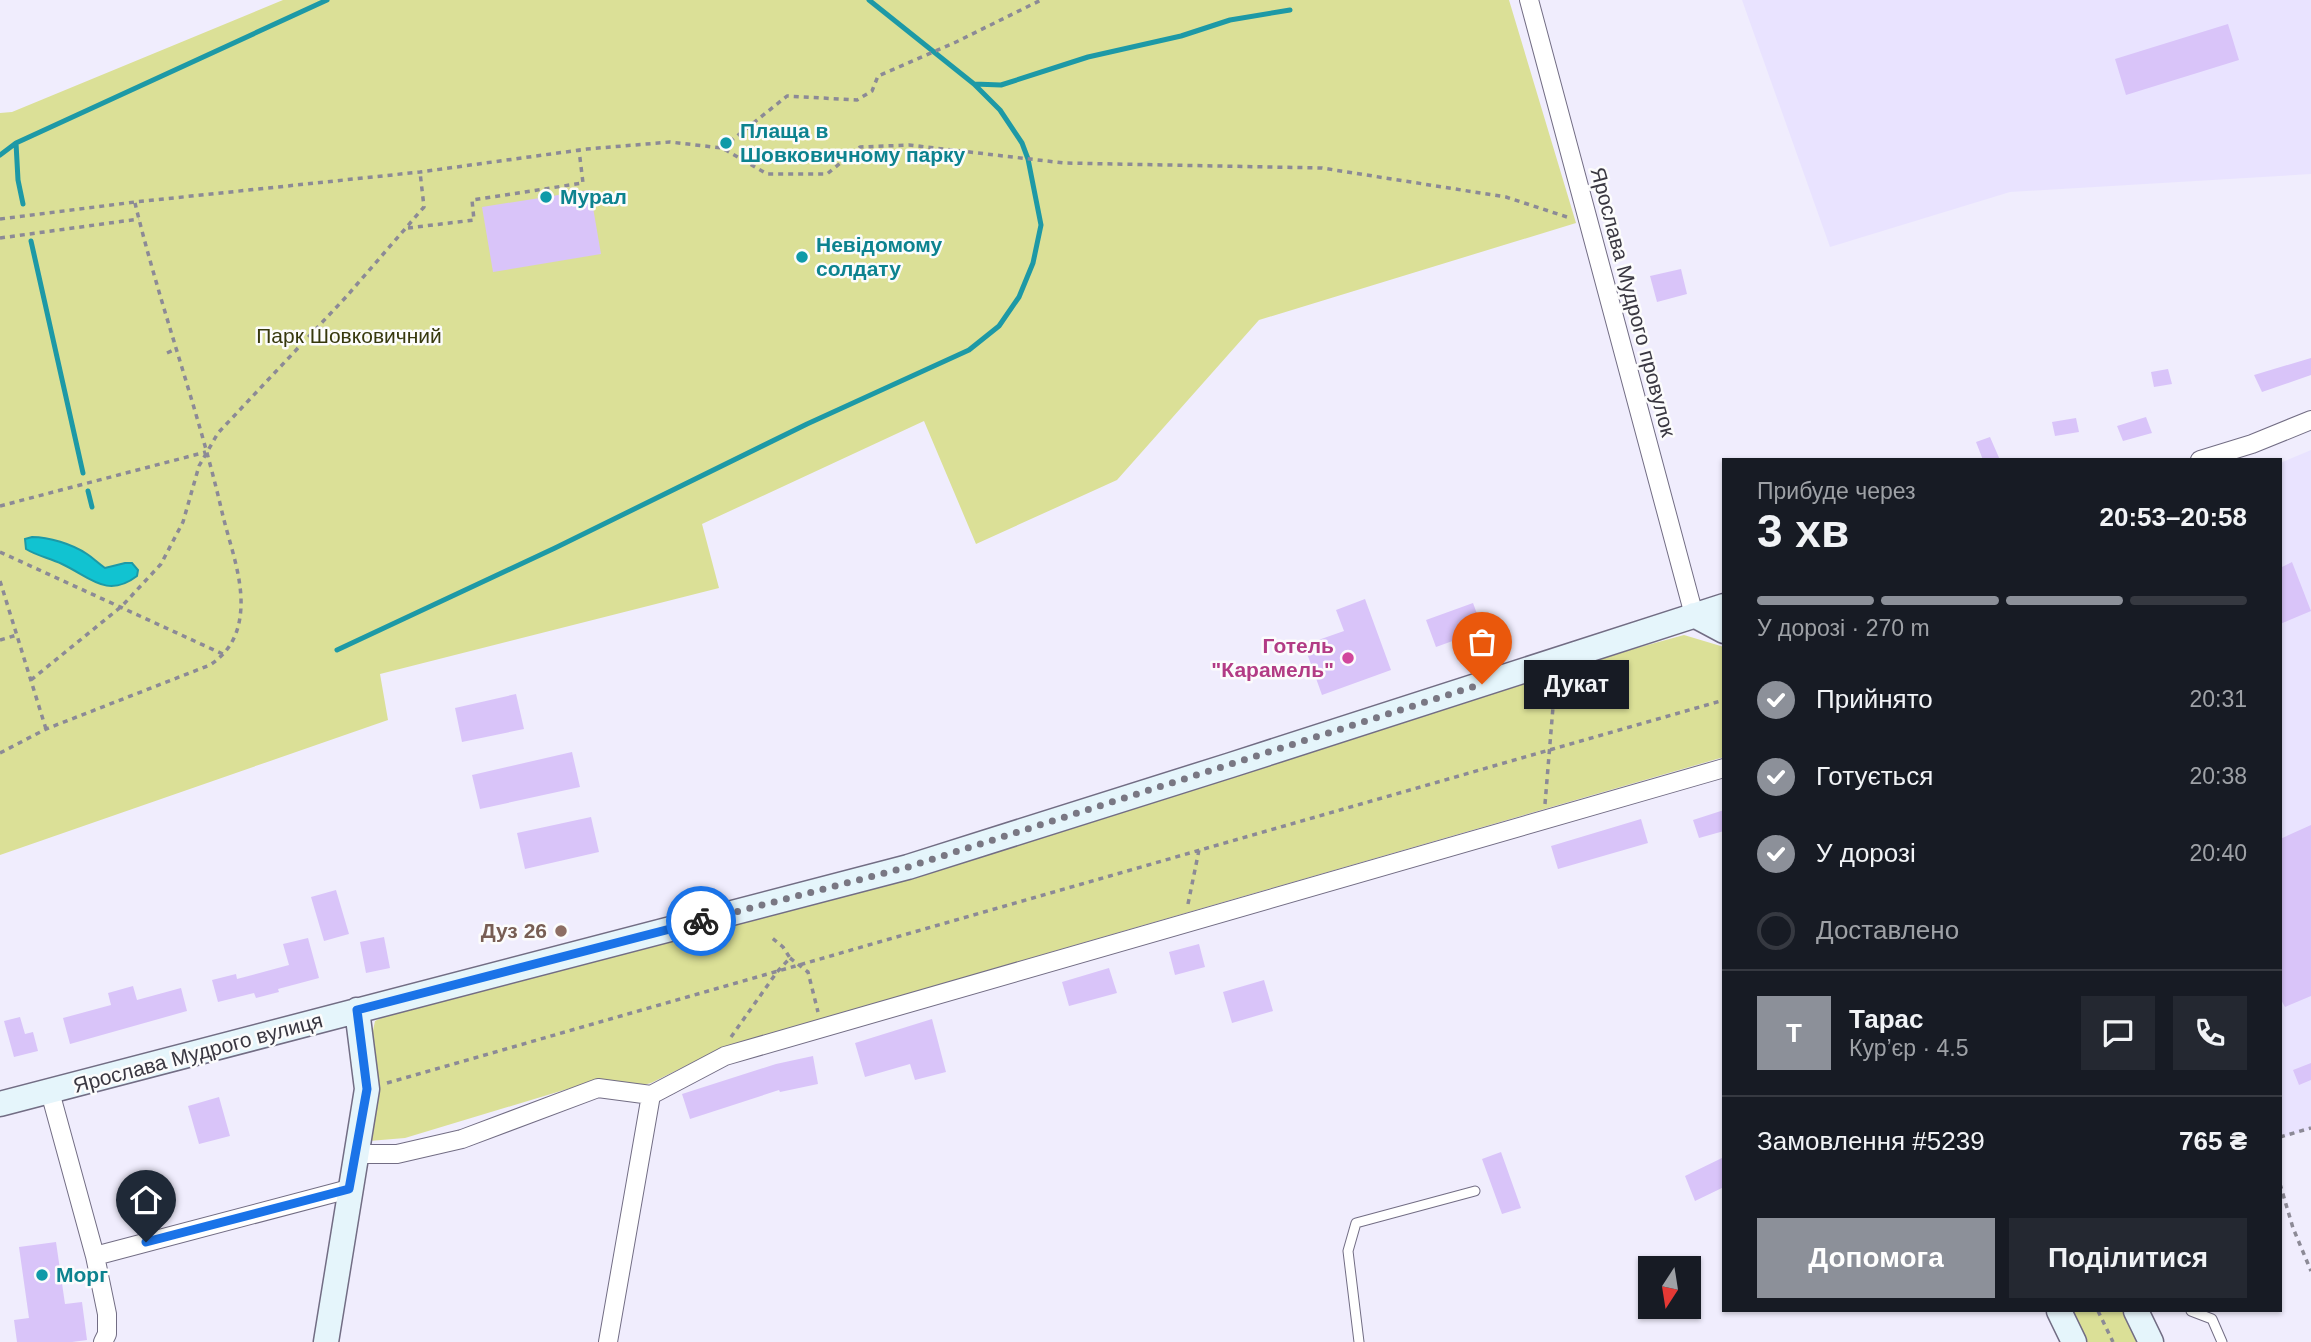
<!DOCTYPE html>
<html lang="uk">
<head>
<meta charset="utf-8">
<style>
	body { margin:0; font-family:Helvetica,sans-serif; background:#242831; color:#f1f3f6; height:100vh; display:flex; flex-direction:column; font-size:26px; white-space:nowrap }
	* { box-sizing:border-box; margin:0 }
	p { font-size:23px; color:#9ea1a6 }
	.icon { flex:none; width:38px; height:38px; fill:none; stroke:currentColor; stroke-width:2; stroke-linecap:round; stroke-linejoin:round }
	.map { position:relative; flex:1; overflow:hidden }
	.drawer { position:absolute; left:1722px; top:458px; width:560px; height:854px; display:flex; flex-direction:column; background:#171b24; border-radius:0px; box-shadow:0 2px 5px #0004 }
	.drawer>* { flex:none }
	.needle { width:46px; rotate:192deg }
	.tools { position:absolute; left:1638px; top:1256px; display:grid; gap:14px }
	.tools a { display:grid; place-items:center; width:63px; height:63px; border-radius:0px; background:#171b24; box-shadow:0 2px 5px #0004; font-size:35px }
	.pin { position:absolute; display:grid; place-items:center; width:60px; height:60px; color:#fff; margin:-72px -30px; border-radius:50% 50% 50% 0; rotate:-45deg; box-shadow:0 0 7px #0007 }
	.pin .icon { rotate:45deg }
	.courier { position:absolute; display:grid; place-items:center; width:70px; height:70px; margin:-35px; border:5px solid #1a73e8; border-radius:50%; background:#fff; color:#222; box-shadow:0 2px 9px #0007 }
	.bubble { position:absolute; height:49px; border-radius:0px; background:#171b24; box-shadow:0 2px 5px #0004; font-size:23px; font-weight:700; line-height:49px; text-align:center }
	.overview em { font-style:normal; font-weight:700 }
	.overview div { display:flex; flex-direction:column-reverse }
	.overview { display:flex; align-items:center; justify-content:space-between; height:119px; padding:0 35px }
	h1 { font-size:46px; font-weight:700; line-height:52px }
	.bar { display:grid; grid-template-columns:repeat(4,1fr); gap:10px 7px; align-content:center; height:84px; padding:0 35px }
	.bar i { height:9px; border-radius:5px; background:#363941 }
	.bar .current { background:#8c9099 }
	.bar p { grid-column:span 4 }
	.line { display:flex; align-items:center; gap:18px; padding:0 35px; border-top:2px solid #363941 }
	.line div { flex:1 }
	.round { display:grid; place-items:center; flex:none; width:74px; height:74px; border-radius:0px; background:#242831 }
	ol { padding:0 35px; list-style:none }
	li { display:flex; align-items:center; gap:21px; height:77px }
	li p { margin-inline-start:auto }
	li .icon { padding:7px; border-radius:50%; background:#8c9099; color:#fff; stroke-width:4 }
	li:last-child { color:#9ea1a6 }
	li i { width:38px; height:38px; border:4px solid #363941; border-radius:50% }
	.cta { display:flex; gap:14px; margin-top:auto; padding:14px 35px }
	.cta a { flex:1; height:80px; border-radius:0px; background:#8c9099; color:#fff; font-size:28px; font-weight:700; line-height:80px; text-align:center }
	.cta a+a { background:#242831; color:#f1f3f6 }
	.map>svg:first-child { display:block }
	.built { fill:#e9e3ff }
	.green { fill:#dbe097 }
	.water { fill:#11c3d1; stroke:#1d99a6; stroke-width:2 }
	.lines { fill:none; stroke-linecap:round; stroke-linejoin:round }
	.stream { stroke:#1d99a6; stroke-width:5 }
	.building { fill:#d9c4f9 }
	.lane-casing { stroke:#726d84; stroke-width:11 }
	.street-casing { stroke:#726d84; stroke-width:20 }
	.secondary-casing { stroke:#726d84; stroke-width:27 }
	.path { stroke:#8c8a96; stroke-width:3.5; stroke-dasharray:5 5; stroke-linecap:butt }
	.lane { stroke:#fff; stroke-width:9 }
	.street { stroke:#fff; stroke-width:18 }
	.secondary { stroke:#e5f5fb; stroke-width:24 }
	.done { stroke:#797783; stroke-width:7; stroke-dasharray:0 12.6 }
	.route { stroke:#1a73e8; stroke-width:9 }
	.culture-dot { fill:#0f9aa8; stroke:#fcfcfc; stroke-width:2.5 }
	.hotel-dot { fill:#d1479c; stroke:#fcfcfc; stroke-width:2.5 }
	.education-dot { fill:#8d6e63; stroke:#fcfcfc; stroke-width:2.5 }
	.labels { text-anchor:middle; stroke-width:5; stroke-linejoin:round; paint-order:stroke }
	.culture-label { font-size:21px; font-weight:bold; fill:#0d838f; stroke:#fcfcfc; text-anchor:start }
	.street-label { font-size:21px; fill:#393741; stroke:#fcfcfc }
	.park-label { font-size:21px; fill:#37390d; stroke:#fcfcfc }
	.hotel-label { font-size:21px; font-weight:bold; fill:#b23c85; stroke:#fcfcfc; text-anchor:end }
	.education-label { font-size:21px; font-weight:bold; fill:#785e54; stroke:#fcfcfc; text-anchor:end }
</style>
</head>
<body>
<div class="map">
<svg width="2311" height="1342" viewBox="0 0 2311 1342">
	<rect width="100%" height="100%" fill="#f0edfd"/>
	<!-- built -->
	<path class="built" d="M1742 0H2311V174L2010 192 1830 247Z
		M2311 450V1129L2280 1138V463Z"/>
	<!-- green -->
	<path class="green" d="M283 0H1509L1576 223 1259 320 1117 480 976 544 924 421 702 524 719 588 380 674 388 720 0 855V113L12 112Z
		M1684 635 1724 647V757L724 1047 651 1083 636 1087 597 1080 405 1138 369 1141 367 1060 375 1021 397 1010 950 865 1633 649Z
		M2068 1311H2130L2145 1342H2083Z"/>
	<!-- water -->
	<path class="water" d="M32 537C49 537 72 544 87 554 93 558 98 563 105 568L125 563H132L138 570 137 576C107 599 90 577 62 564 50 558 37 556 26 549L25 539Z"/>
	<g class="lines">
		<!-- stream -->
		<path class="stream" d="M869 0 974 84 1001 85 1088 57 1181 36 1230 20 1290 10
			M16 143 18 180 23 204
			M0 155 16 143 327 0
			M31 241 83 473
			M88 491 92 507
			M337 650 555 548 807 424 969 350 999 326 1019 297 1033 263 1041 225 1028 159 1022 143 1000 110 974 84"/>
	</g>
	<!-- building -->
	<path class="building" d="M2228 24 2239 60 2126 95 2115 59Z
		M590 190 601 254 493 272 482 207Z
		M1681 269 1687 294 1657 302 1650 276Z
		M2311 358V375L2262 392 2254 375Z
		M2168 369 2172 384 2154 387 2151 372Z
		M2146 417 2152 433 2123 441 2117 426Z
		M2076 418 2079 432 2055 436 2052 422Z
		M1990 437 2000 460H1983L1976 442Z
		M2292 562 2311 611 2280 624V568Z
		M1365 599 1391 670 1322 695 1304 645 1344 631 1336 610Z
		M1473 603 1483 630 1436 647 1426 620Z
		M516 694 524 729 462 742 455 708Z
		M572 752 580 787 480 809 472 775Z
		M1724 810V831L1699 838 1693 820Z
		M591 817 599 852 525 869 517 833Z
		M1641 819 1648 843 1558 869 1551 846Z
		M2311 825V996L2285 1007 2280 998V839Z
		M336 890 349 934 324 941 311 897Z
		M384 937 390 968 366 973 360 942Z
		M308 938 319 978 278 989 279 992 256 998 254 993 218 1002 212 980 236 974 237 979 289 965 283 944Z
		M1199 944 1205 967 1175 975 1169 952Z
		M1109 968 1117 993 1069 1006 1062 982Z
		M1264 980 1273 1011 1232 1023 1223 992Z
		M133 986 137 1000 181 988 187 1011 70 1044 63 1018 111 1005 108 993Z
		M20 1017 25 1034 33 1032 38 1051 14 1057 4 1021Z
		M932 1019 946 1072 915 1080 910 1064 865 1077 855 1043Z
		M813 1056 818 1084 780 1092 779 1090 690 1119 682 1094 776 1064Z
		M2311 1063V1080L2299 1085 2293 1070Z
		M219 1097 230 1136 199 1144 188 1106Z
		M1501 1152 1521 1208 1502 1214 1482 1159Z
		M1724 1157V1187L1695 1201 1685 1176Z
		M56 1242 65 1304 82 1302 87 1340 72 1342H17L14 1320 29 1318 19 1247Z"/>
	<g class="lines">
		<!-- lane casing -->
		<g class="lane-casing">
			<path id="lane" d="M2191 1311 2212 1319 2222 1342
				M1359 1342 1348 1251 1356 1223 1475 1191"/>
		</g>
		<!-- street casing -->
		<g class="street-casing">
			<path id="street" d="M1529 0 1694 615
				M2200 460 2252 444 2311 420
				M50 1092 95 1256 107 1314V1334L103 1342
				M355 1152 358 1154H397L462 1139 598 1088 651 1095 725 1056 1724 768
				M95 1256 349 1189
				M608 1342 651 1095"/>
		</g>
		<!-- secondary casing -->
		<g class="secondary-casing">
			<path id="secondary" d="M1694 615 1724 631
				M0 1104 908 867 1231 765 1724 606
				M2059 1311 2074 1342
				M2136 1311 2151 1342
				M326 1342 367 1089 357 1010"/>
		</g>
		<!-- path -->
		<path class="path" d="M722 148 787 96 857 100 872 91 878 76 956 42 1041 0
			M0 219 135 202 420 172 587 149 670 142 722 148 767 174H827L860 147 909 145 1064 163 1322 168 1506 197 1570 218
			M408 228 474 220 472 200 583 183 579 150
			M0 238 139 219
			M167 353 176 349
			M0 506 206 452
			M0 552 225 655
			M0 581 46 729
			M0 640 17 635
			M31 680 122 606 161 564 183 522 199 466 218 433 346 297 424 207 420 172
			M0 753 46 729 210 665C231 651 240 632 241 606 242 575 229 542 222 512 198 408 160 307 135 203
			M1545 804 1555 683
			M1188 904 1199 850
			M790 958 808 972 818 1012
			M731 1037 777 972 790 958 783 947 771 937
			M387 1083 1724 700
			M2280 1137 2311 1128
			M2280 1184 2293 1228 2311 1271
			M2098 1311 2113 1342"/>
		<!-- lane -->
		<use href="#lane" class="lane"/>
		<!-- street -->
		<use href="#street" class="street"/>
		<!-- secondary -->
		<use href="#secondary" class="secondary"/>
	</g>
	<g class="lines">
		<!-- done -->
		<path class="done" d="M701 921 908 867 1482 684"/>
		<!-- route -->
		<path class="route" d="M146 1242 349 1189 367 1089 357 1010 701 921"/>
	</g>
	<!-- markers -->
	<g class="culture-dot">
		<circle cx="726" cy="143" r="7"/>
		<circle cx="546" cy="197" r="7"/>
		<circle cx="802" cy="257" r="7"/>
		<circle cx="42" cy="1275" r="7"/>
	</g>
	<circle class="hotel-dot" cx="1348" cy="658" r="7"/>
	<circle class="education-dot" cx="561" cy="931" r="7"/>
	<g class="labels">
		<!-- culture labels -->
		<g class="culture-label">
			<text x="740" y="138">Плаща в<tspan x="740" dy="24">Шовковичному парку</tspan></text>
			<text x="560" y="204">Мурал</text>
			<text x="816" y="252">Невідомому<tspan x="816" dy="24">солдату</tspan></text>
			<text x="56" y="1282">Морг</text>
		</g>
		<!-- street labels -->
		<g class="street-label">
			<text transform="translate(1633 302) rotate(75)" y="7">Ярослава Мудрого провулок</text>
			<text transform="translate(198 1053) rotate(-15)" y="7">Ярослава Мудрого вулиця</text>
		</g>
		<!-- park labels -->
		<g class="park-label">
			<text x="349" y="343">Парк Шовковичний</text>
		</g>
		<!-- hotel labels -->
		<g class="hotel-label">
			<text x="1334" y="653">Готель<tspan x="1334" dy="24">"Карамель"</tspan></text>
		</g>
		<!-- education labels -->
		<g class="education-label">
			<text x="547" y="938">Дуз 26</text>
		</g>
	</g>
</svg>
<div class="tools">
<a><svg class="needle" viewBox="-14 -14 28 28"><path d="M0-13l5 13h-10z" fill="#e53935"/><path d="M0 13l5-13h-10z" fill="#9ea1a6"/></svg></a>
</div>
<div class="pin" style="left:1482px;top:684px;background:#ea580c"><svg class="icon" aria-label="bag" viewBox="0 0 24 24"><path d="M5 8h14l-1 12H6zM9 8a3 3 0 0 1 6 0"/></svg></div>
<div class="pin" style="left:146px;top:1242px;background:#1f2937"><svg class="icon" aria-label="home" viewBox="0 0 24 24"><path d="M3 11l9-7 9 7M6 9v11h12V9"/></svg></div>
<div class="courier" style="left:701px;top:921px"><svg class="icon" aria-label="bike" viewBox="0 0 24 24"><circle cx="6" cy="16" r="4"/><circle cx="18" cy="16" r="4"/><path d="M6 16l4-8h5l3 8M10 8l3 8H6M13 5h3"/></svg></div>
<div class="bubble" style="left:1524px;top:660px;width:105px">Дукат</div>
<section class="drawer">
<div class="overview"><div><h1>3 хв</h1><p>Прибуде через</p></div><em>20:53–20:58</em></div>
<div class="bar"><i class="current"></i><i class="current"></i><i class="current"></i><i></i><p>У дорозі · 270 m</p></div>
<ol>
<li><svg class="icon" aria-label="check" viewBox="0 0 24 24"><path d="M5 12l5 5 9-10"/></svg>Прийнято<p>20:31</p></li>
<li><svg class="icon" aria-label="check" viewBox="0 0 24 24"><path d="M5 12l5 5 9-10"/></svg>Готується<p>20:38</p></li>
<li><svg class="icon" aria-label="check" viewBox="0 0 24 24"><path d="M5 12l5 5 9-10"/></svg>У дорозі<p>20:40</p></li>
<li><i></i>Доставлено</li>
</ol>
<div class="line" style="height:126px"><b class="round" style="background:#8c9099;color:#fff">Т</b><div><b>Тарас</b><p>Кур’єр · 4.5</p></div><a class="round"><svg class="icon" aria-label="chat" viewBox="0 0 24 24"><path d="M4 5h16v11H9l-5 4z"/></svg></a><a class="round"><svg class="icon" aria-label="phone" viewBox="0 0 24 24"><path d="M5 4h4l2 5-3 2q2 4 5 5l2-3 5 2v4C11 20 4 13 5 4z"/></svg></a></div>
<div class="line" style="height:91px"><div>Замовлення #5239</div><b>765 ₴</b></div>
<div class="cta"><a>Допомога</a><a>Поділитися</a></div>
</section>
</div>
</body>
</html>
